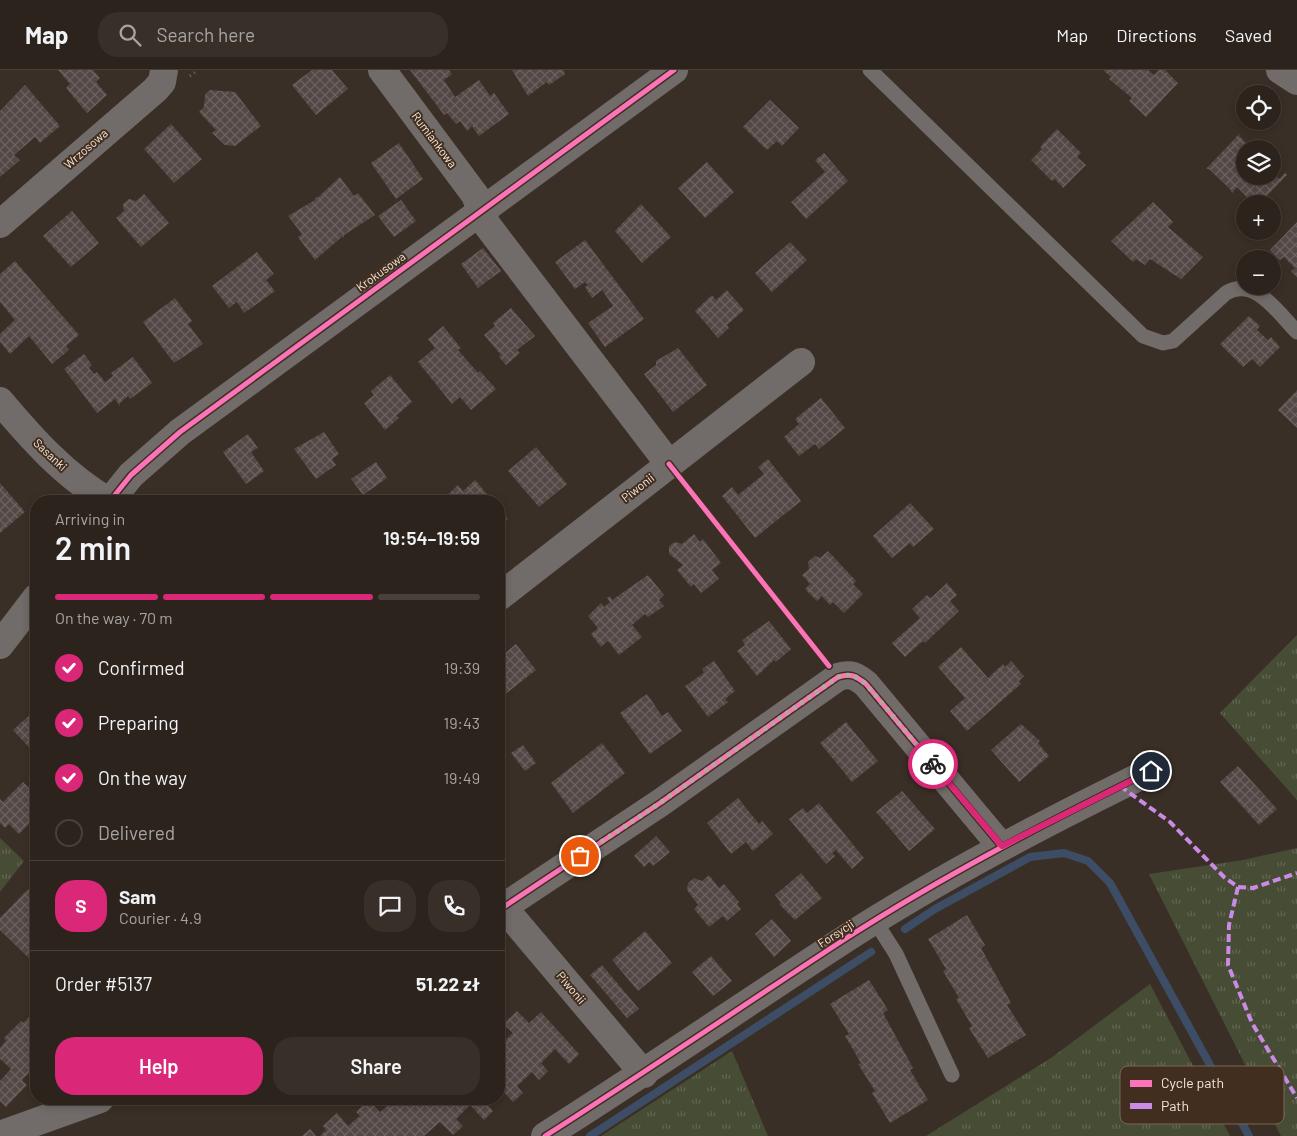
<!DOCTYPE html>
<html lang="en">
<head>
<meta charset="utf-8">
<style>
	body { margin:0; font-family:Barlow,sans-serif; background:#382f29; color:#f1f3f6; height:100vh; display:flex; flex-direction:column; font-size:19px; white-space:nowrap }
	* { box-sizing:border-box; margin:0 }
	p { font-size:16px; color:#a6a4a3 }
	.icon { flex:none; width:28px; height:28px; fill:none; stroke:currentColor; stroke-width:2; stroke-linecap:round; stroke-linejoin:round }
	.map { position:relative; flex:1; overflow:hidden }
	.panel { position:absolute; left:30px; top:425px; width:475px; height:610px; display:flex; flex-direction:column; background:#2c231c; border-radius:20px; box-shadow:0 2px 8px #0003,0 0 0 1px #48403b }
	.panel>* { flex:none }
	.buttons { position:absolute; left:1236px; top:15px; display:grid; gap:10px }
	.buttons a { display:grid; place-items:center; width:45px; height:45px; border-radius:50%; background:#2c231c; box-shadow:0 2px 8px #0003,0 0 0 1px #48403b; font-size:25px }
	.pin { position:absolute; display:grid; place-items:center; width:42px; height:42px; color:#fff; margin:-21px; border:2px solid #fff; border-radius:50%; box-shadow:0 1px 5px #0007 }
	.courier { position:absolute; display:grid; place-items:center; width:50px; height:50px; margin:-25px; border:4px solid #db2777; border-radius:50%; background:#fff; color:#222; box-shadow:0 1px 6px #0007 }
	.overview em { font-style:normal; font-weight:600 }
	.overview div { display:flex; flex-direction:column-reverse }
	.overview { display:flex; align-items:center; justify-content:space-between; height:85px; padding:0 25px }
	h1 { font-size:32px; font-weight:600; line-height:38px }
	.bar { display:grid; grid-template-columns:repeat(4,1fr); gap:8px 5px; align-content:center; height:60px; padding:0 25px }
	.bar i { height:6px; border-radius:4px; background:#48403b }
	.bar .selected { background:#db2777 }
	.bar p { grid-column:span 4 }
	.line { display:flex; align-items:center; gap:12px; padding:0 25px; border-top:1px solid #48403b }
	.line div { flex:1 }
	.round { display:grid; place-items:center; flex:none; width:52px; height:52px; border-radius:20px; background:#382f29 }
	ol { padding:0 25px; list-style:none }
	li { display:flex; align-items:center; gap:15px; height:55px }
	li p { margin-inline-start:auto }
	li .icon { padding:5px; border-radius:50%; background:#db2777; color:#fff; stroke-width:4 }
	li:last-child { color:#a6a4a3 }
	li i { width:28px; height:28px; border:2px solid #48403b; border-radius:50% }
	.button { display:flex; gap:10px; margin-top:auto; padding:10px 25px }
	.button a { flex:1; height:58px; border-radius:20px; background:#db2777; color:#fff; font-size:20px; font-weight:600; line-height:58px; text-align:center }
	.button a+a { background:#382f29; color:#f1f3f6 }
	header { display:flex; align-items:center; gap:30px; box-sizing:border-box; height:70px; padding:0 25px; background:#2c231c; border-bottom:1px solid #48403b }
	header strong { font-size:24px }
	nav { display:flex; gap:28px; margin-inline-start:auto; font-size:18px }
	.search { width:350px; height:45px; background:#382f29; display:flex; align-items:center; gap:12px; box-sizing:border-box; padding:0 18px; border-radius:20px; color:#a6a4a3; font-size:19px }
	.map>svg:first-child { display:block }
	.grass { fill:url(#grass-tufts) }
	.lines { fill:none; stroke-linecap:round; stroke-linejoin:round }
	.stream { stroke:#3d4d65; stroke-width:8 }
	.building { fill:url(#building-cross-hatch) }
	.path { stroke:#746c68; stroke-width:3; stroke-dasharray:1 4; stroke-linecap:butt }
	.lane { stroke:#716b69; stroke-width:15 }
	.street { stroke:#716b69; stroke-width:28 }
	.quiet { stroke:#ca8be6; stroke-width:4; stroke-dasharray:8 4; stroke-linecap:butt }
	.cycleway-casing { stroke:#422e1e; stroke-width:8 }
	.cycleway { stroke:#fb73b8; stroke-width:5 }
	.done { stroke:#b4a79d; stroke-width:5; stroke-dasharray:0 9 }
	.route { stroke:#db2777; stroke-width:6 }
	.labels { text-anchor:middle; stroke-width:4; stroke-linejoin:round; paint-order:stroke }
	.street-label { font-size:12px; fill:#f5e7dd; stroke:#422e1e }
	.key { fill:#422e1e; stroke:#786657; stroke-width:1 }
	.key-label { font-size:14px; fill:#f5e7dd }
</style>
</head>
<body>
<header>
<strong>Map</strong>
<div class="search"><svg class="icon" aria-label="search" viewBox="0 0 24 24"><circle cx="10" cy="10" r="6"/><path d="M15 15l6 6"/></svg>Search here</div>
<nav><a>Map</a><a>Directions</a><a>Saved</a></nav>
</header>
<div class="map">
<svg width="1297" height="1066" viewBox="0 0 1297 1066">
	<defs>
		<pattern id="grass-tufts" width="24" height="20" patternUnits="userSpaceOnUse" patternTransform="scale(1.25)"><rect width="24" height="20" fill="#474c35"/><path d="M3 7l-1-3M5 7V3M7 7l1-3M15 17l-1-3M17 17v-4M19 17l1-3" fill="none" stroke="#626652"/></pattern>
		<pattern id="building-cross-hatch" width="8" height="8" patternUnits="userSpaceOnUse" patternTransform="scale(1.25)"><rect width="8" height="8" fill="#544846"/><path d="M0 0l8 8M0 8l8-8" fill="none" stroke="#6d6260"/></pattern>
	</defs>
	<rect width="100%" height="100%" fill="#3a2f26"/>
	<!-- grass -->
	<path class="grass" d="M1297 565V730L1220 643Z
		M0 768 24 791 0 822Z
		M1297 778V1066H1281L1149 804 1243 790Z
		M1150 914 1230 1066H926L1051 988Z
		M732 981 768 1066H601Z"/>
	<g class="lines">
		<!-- stream -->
		<path class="stream" d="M905 859 935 839 1030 787 1064 783 1088 791 1110 813 1249 1066
			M590 1066 871 882"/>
	</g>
	<!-- building -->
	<path class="building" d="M58 0H93L100 8 96 12 107 25 87 43 66 18 70 14Z
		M312 0H332L348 19 316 45 292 15Z
		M410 0H449L452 4 444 10 455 27 479 10 490 26 494 23 509 44 479 66 472 56 467 61 460 51 456 54 447 43 444 45Z
		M512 0H563L565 4 549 15 547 12 528 26Z
		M1103 0H1148L1154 5 1159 0H1165L1178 13 1146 47 1129 31 1132 28 1109 9 1111 7Z
		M25 15 60 56 40 73 35 67 14 85 20 90 0 107V41Z
		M210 20 235 22 261 56 235 76 225 75 212 63 216 60 199 42 204 37 205 25Z
		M770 30 799 58 782 76 777 71 767 80 743 57Z
		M171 54 202 89 174 113 144 79Z
		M1057 59 1081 83 1077 87 1086 95 1063 118 1055 109 1052 111 1031 90 1042 79 1040 77Z
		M1240 63 1239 66 1253 79H1245V106H1272V103L1279 109 1285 103 1287 105 1259 134H1254L1237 117 1232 123 1231 120 1209 99H1206Z
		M399 73 423 109 396 129 371 93Z
		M824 83 848 111 806 149 791 132 825 102 815 90Z
		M707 92 734 122 705 148 678 118Z
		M340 107 354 126 358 123 375 145 344 165V168L343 166 315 190 298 167 302 164 288 146 315 130V127L317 128Z
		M144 124 169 153 141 177 116 148 124 141 123 134 129 129 136 131Z
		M401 130 416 151 394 167 378 146Z
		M1153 132 1173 152 1168 157 1203 187 1181 209 1150 189 1145 195 1136 189 1133 192 1111 171Z
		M641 134 671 167 642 193 615 161Z
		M72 141 99 173 71 197 43 166Z
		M1297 152V207L1291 201 1295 198 1284 187 1280 190 1270 180Z
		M585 170 644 249 605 277 588 253 613 236 602 220 592 228 585 217 588 215 585 212 575 219 555 192Z
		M790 172 807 190 772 222 755 203Z
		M483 178 501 201 478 218 461 194Z
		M257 182 274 204 266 210 275 221 244 243 237 232 229 238 212 216Z
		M15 191 79 265 66 276 69 280 52 294 29 266 10 284 0 272V264L15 250 0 232V204Z
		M727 220 744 240 727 255 729 258 718 268 695 241 712 225 716 230Z
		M175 228 192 251 188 254 203 274 174 293 143 252Z
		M511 238 535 266 517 280 520 283 506 295 499 287 501 285 484 265 495 256 493 253Z
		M1249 246 1260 256 1257 260 1268 270 1271 267 1280 277 1260 297 1252 289 1243 297 1220 274Z
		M443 256 461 278 458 280 478 303 480 301 496 319 471 340 460 327 452 334 418 292 435 278 428 269Z
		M678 278 707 315 673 342 644 304 656 295V291Z
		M84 284 92 295 89 298 94 304 97 302 105 312 113 306 111 303 133 287 152 313 130 329 128 326 120 333V336L115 329 97 343 64 299Z
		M390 305 412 332 396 346 399 348 385 360 364 333 374 325 371 321Z
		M1297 320V358L1278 340Z
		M821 328 845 358 819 379 815 374 799 386 784 367 799 354 795 349Z
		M324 362 339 384 332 389 336 395 316 409 294 379Z
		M248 364 258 378 251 382 264 401 246 414 223 382Z
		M536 377 567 414 539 437 508 401Z
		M768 389 801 431 755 468 722 426 732 417 738 425 764 404 758 397Z
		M376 392 387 408 363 425 351 409Z
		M475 410 493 431H445L443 429 458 415 463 421Z
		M0 413 25 442 0 463Z
		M910 433 934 459 913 477 910 473 892 488 873 466Z
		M499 438 508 449 499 457Z
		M694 464 700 472 703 469 721 493 712 500 719 509 701 523 694 514 691 517 677 500 683 495 669 484V476L675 472 682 474Z
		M828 481 856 511 853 514 863 524 844 543 833 532 830 535 822 526 817 531 805 519 810 514 802 505 809 499 808 492 815 486 820 488Z
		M648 505 664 525 659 530 664 536 648 547 645 544 632 555 642 567 619 585 608 571 601 577 591 564 598 558 588 546 601 533 604 537 610 532 607 528 610 526 612 530Z
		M947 513 957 525 950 531 959 541 925 573 923 571 905 587 892 573 920 548 912 539 927 525 931 528Z
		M769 551 791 579 776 592 774 590 757 606 737 581 745 575 742 570Z
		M516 574 536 600 499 629V588Z
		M961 577 988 608 1003 594 1005 597 1011 591 1024 606 1019 611 1021 614 967 661 950 641 965 628 938 597Z
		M714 591 735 621 725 629 728 632 708 647 685 616 704 603 702 599Z
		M647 624 662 646 668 642 682 661 650 684 620 643Z
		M32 643 36 648V685L13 660Z
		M846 652 878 691 852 712 820 673Z
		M1021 654 1040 671 1038 673 1049 686 1019 712 991 680Z
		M602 673 625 703 573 743 551 713Z
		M523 675 536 693 525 701 511 683Z
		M1238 696 1277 739 1259 755 1220 712Z
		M23 712 36 725V747L19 764 9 754 5 758 0 753V729L3 732Z
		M902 721 935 759 909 781 876 742Z
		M738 728 759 754 762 751 773 764 753 781 746 772 731 784 707 753Z
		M819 733 864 788 852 799 836 780 832 783 835 786 826 794 789 749 803 738 807 743Z
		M656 766 670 782 653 796 649 792 644 797 634 786Z
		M801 803 822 828 795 850 779 834 781 833 775 825Z
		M709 805 719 818 724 814 739 832 737 834 741 839 727 851 723 846 709 857 694 839 698 835 687 820 688 813 694 808 702 811Z
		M28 819 36 827V882L30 889 0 860V848Z
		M967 845 985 875 981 878 1011 933 1007 935 1026 965 988 988 969 958 972 956 956 929 959 928 943 901 946 899 928 869Z
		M772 849 791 871 774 887 755 864Z
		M645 861 672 893 638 921 612 890Z
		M711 886 732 911 713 926 692 902Z
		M602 895 639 939 627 948 590 905Z
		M869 910 888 940 883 943 913 998 910 1000 928 1030 890 1053 872 1023 875 1021 858 994 861 993 845 966 849 964 830 934Z
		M35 941 36 996 22 1010 27 1015 6 1037 0 1031V1011L11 999 0 989V978L6 971 4 968 21 951 23 953Z
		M517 941 529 953 541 942 579 984 569 994 555 979 541 993 548 1001 539 1010 532 1002 517 1016 523 1023 513 1032 500 1018 499 1020V976L513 963 503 954Z
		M389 1029H488L485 1032 493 1041 484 1050 470 1035 456 1049 463 1056 453 1065 440 1052 424 1066H320L326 1060 323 1056 337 1043 348 1056 360 1046 356 1042 369 1030 380 1042 392 1032Z
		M310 1059 316 1066H302Z"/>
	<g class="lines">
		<!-- path -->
		<path class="path" d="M190 6 198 0"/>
		<!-- lane -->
		<path class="lane" d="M870 0 1143 266 1163 273 1173 271 1226 223C1255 206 1278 243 1297 262
			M875 851 896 884 952 1005"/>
		<!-- street -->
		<path class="street" d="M382 0 475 125 487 155 669 394
			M1280 0 1297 11
			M0 154 155 20 162 12 164 0
			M0 331C32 369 65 406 108 431
			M110 431 131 405 180 362 674 0
			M499 527 801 292
			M0 575 36 528
			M499 832 644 1004
			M499 840 660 733 838 607C851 603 856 606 866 614L1001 776
			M0 1065 100 1029
			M545 1066C646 1002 745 934 845 869 943 806 1047 752 1151 701"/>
		<!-- quiet -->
		<path class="quiet" d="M1120 716 1170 752 1224 807 1238 817 1253 818 1297 803
			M1238 817 1229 855 1228 895 1252 953 1297 1028"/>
		<!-- cycleway casing -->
		<g class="cycleway-casing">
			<path id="cycleway" d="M669 394 829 596
				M110 431 131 405 180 362 674 0
				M499 840 660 733 838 607C851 603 856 606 866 614L1001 776
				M545 1066C646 1002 745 934 845 869 943 806 1047 752 1151 701"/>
		</g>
		<!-- cycleway -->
		<use href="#cycleway" class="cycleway"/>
	</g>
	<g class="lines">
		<!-- done -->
		<path class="done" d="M580 786 660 733 838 607C851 603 856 606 866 614L933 694"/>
		<!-- route -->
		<path class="route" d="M933 694 1002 776 1151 701"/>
	</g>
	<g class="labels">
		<!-- street labels -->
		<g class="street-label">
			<text transform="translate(434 70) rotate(53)" y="4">Rumiankowa</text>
			<text transform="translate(86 79) rotate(-41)" y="4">Wrzosowa</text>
			<text transform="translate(381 202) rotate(-36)" y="4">Krokusowa</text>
			<text transform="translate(50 385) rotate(43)" y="4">Sasanki</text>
			<text transform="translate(638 418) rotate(-38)" y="4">Piwonii</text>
			<text transform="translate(836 864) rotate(-33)" y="4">Forsycji</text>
			<text transform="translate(571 918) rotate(50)" y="4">Piwonii</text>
		</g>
	</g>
	<!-- legend -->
	<rect x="1120" y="996" width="164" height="58" rx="8" class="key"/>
	<rect x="1130" y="1010" width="22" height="7" fill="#fb73b8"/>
	<rect x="1130" y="1033" width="22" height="6" fill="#ca8be6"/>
	<g class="key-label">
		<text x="1161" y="1018">Cycle path</text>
		<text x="1161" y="1041">Path</text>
	</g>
</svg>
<div class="buttons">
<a><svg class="icon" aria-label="locate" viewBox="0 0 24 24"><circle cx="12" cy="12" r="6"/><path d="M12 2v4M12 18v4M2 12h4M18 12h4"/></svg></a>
<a><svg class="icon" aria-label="layers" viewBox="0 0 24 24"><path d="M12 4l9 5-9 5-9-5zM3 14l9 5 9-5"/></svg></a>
<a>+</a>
<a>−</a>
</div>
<div class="pin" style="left:580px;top:786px;background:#ea580c"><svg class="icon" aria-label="bag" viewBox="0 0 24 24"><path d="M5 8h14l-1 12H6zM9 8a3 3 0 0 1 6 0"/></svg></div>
<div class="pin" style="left:1151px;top:701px;background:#1f2937"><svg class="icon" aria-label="home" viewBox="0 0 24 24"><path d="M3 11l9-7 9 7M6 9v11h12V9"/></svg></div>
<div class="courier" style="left:933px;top:694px"><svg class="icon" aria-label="bike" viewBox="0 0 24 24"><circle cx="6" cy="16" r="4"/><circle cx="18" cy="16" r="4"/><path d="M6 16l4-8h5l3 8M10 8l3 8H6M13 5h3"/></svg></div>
<section class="panel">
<div class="overview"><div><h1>2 min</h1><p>Arriving in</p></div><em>19:54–19:59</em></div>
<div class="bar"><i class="selected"></i><i class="selected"></i><i class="selected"></i><i></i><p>On the way · 70 m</p></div>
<ol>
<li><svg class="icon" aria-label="check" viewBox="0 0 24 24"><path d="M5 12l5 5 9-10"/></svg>Confirmed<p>19:39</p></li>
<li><svg class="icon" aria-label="check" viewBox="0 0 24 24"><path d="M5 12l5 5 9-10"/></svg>Preparing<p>19:43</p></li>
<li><svg class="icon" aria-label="check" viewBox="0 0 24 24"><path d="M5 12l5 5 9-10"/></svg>On the way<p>19:49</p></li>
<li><i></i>Delivered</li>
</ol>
<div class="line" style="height:90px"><b class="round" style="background:#db2777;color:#fff">S</b><div><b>Sam</b><p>Courier · 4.9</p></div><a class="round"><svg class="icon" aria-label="chat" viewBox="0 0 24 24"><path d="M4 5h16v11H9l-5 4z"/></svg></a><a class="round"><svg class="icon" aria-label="phone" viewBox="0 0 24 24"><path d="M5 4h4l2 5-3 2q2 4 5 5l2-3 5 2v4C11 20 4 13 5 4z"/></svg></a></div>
<div class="line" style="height:65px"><div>Order #5137</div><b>51.22 zł</b></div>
<div class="button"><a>Help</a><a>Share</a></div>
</section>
</div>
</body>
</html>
